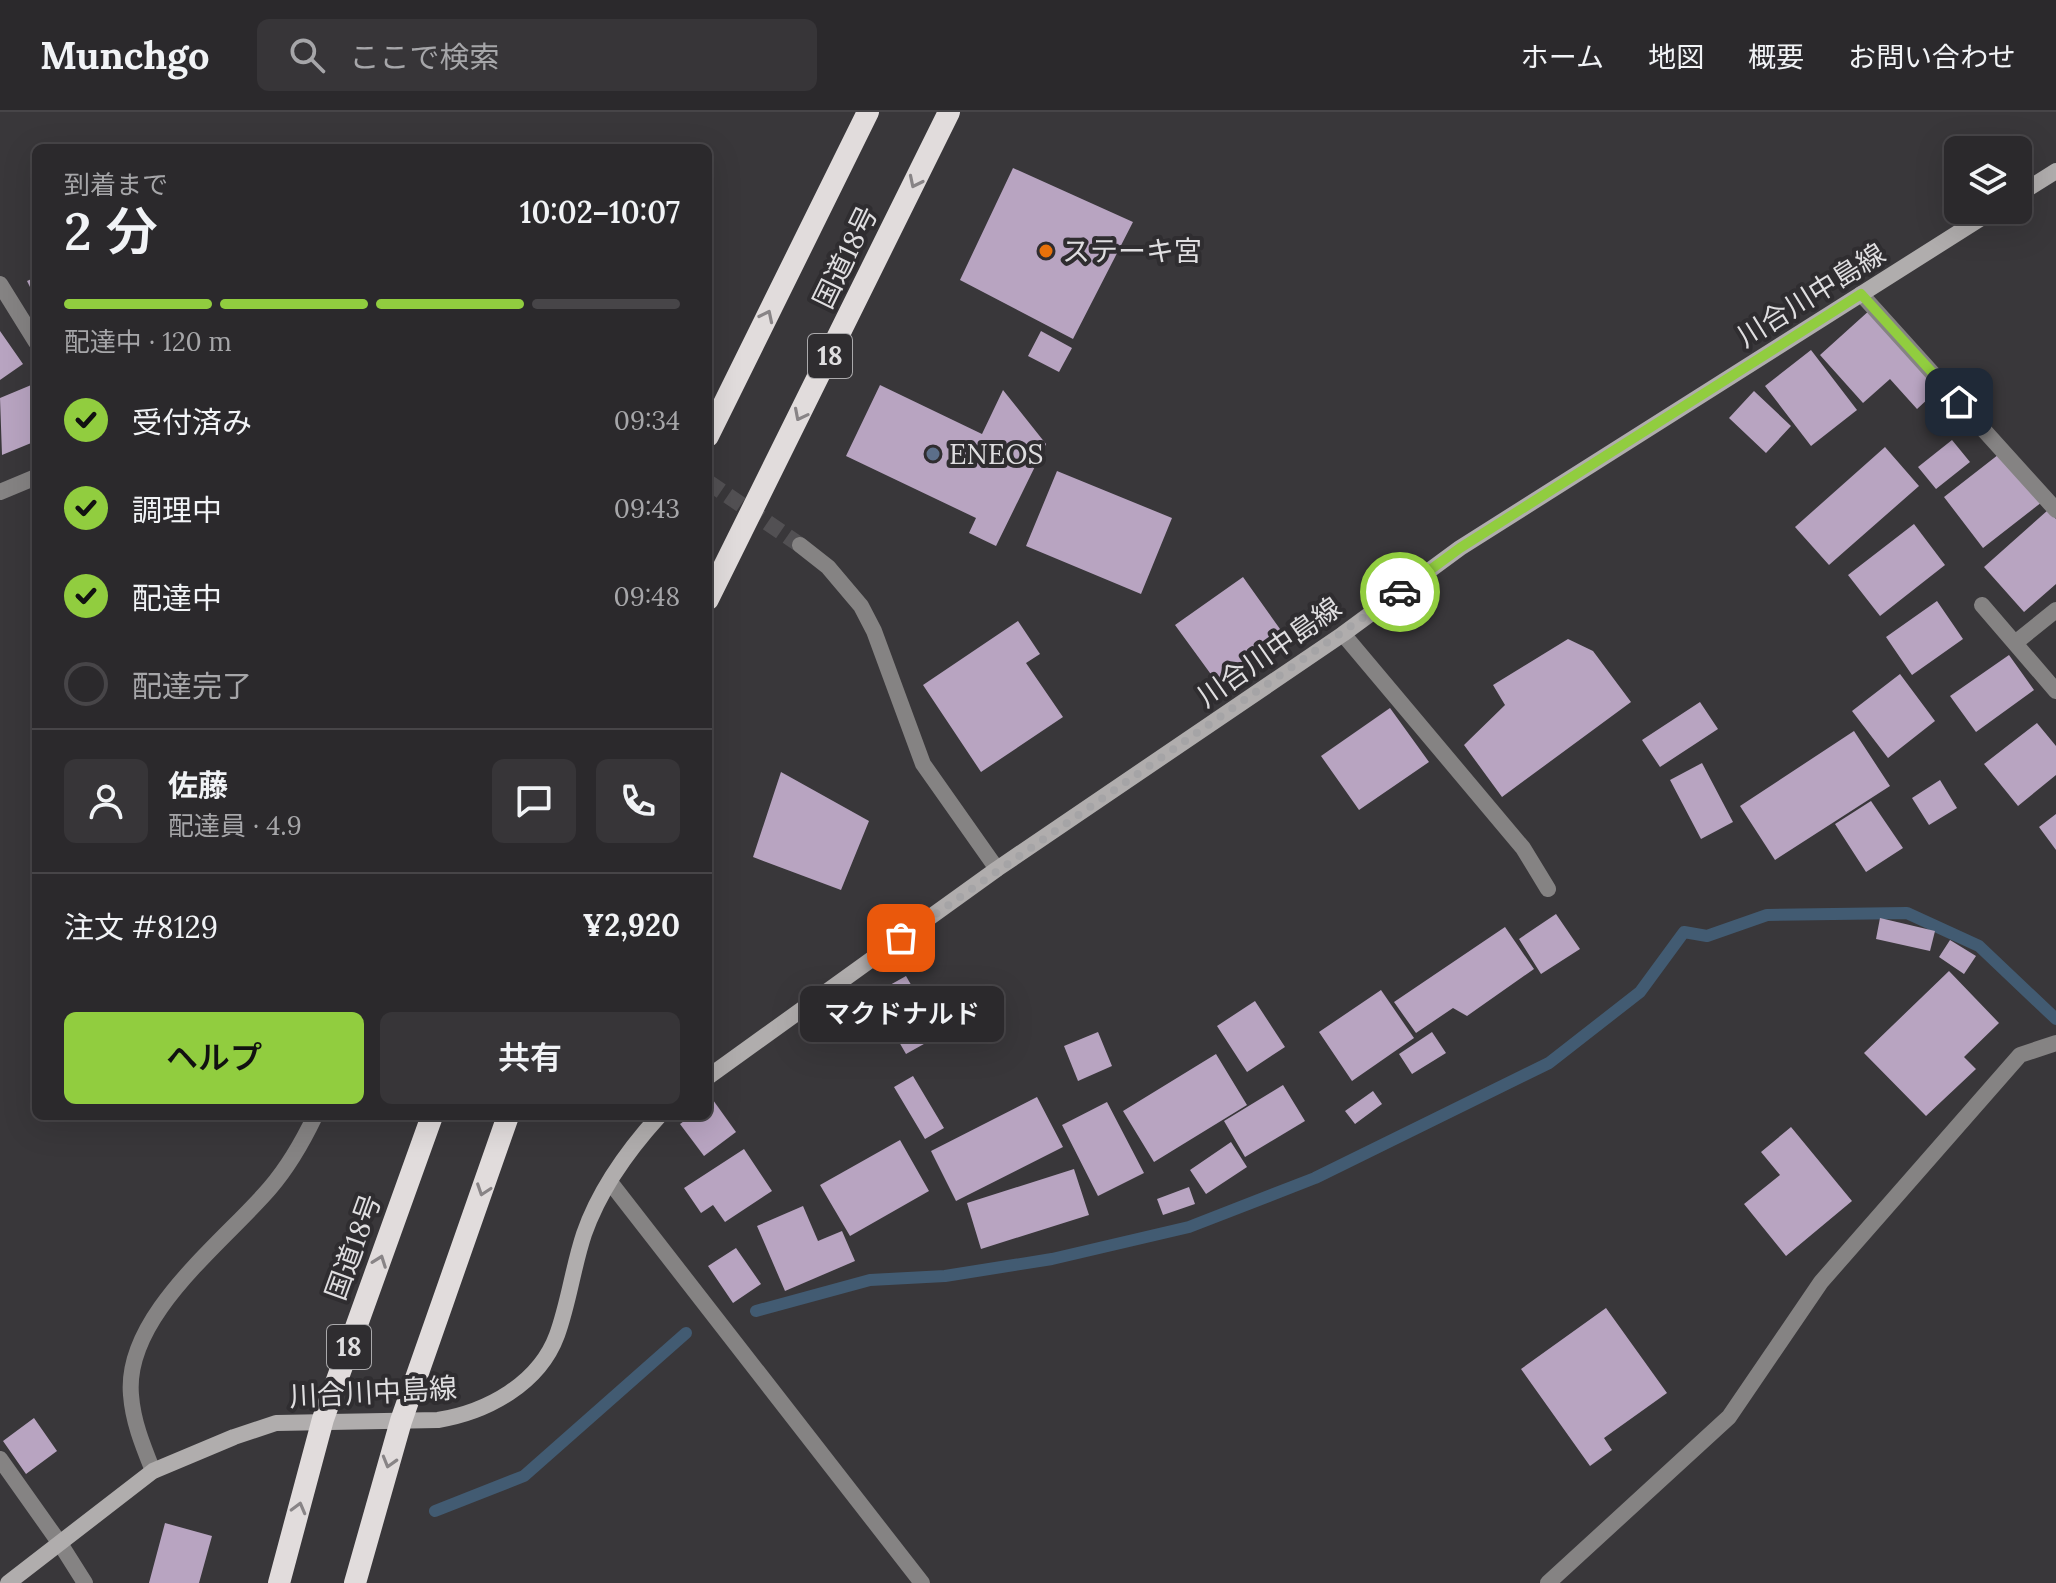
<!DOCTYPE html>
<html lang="ja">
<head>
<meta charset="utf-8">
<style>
	body { margin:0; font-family:Lora,"Noto Sans JP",serif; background:#373538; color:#f1f3f6; height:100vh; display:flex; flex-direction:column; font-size:30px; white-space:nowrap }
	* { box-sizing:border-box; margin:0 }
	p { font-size:26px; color:#a6a6a9 }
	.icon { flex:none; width:44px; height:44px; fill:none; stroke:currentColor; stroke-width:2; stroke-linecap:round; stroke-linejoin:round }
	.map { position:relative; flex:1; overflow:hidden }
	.drawer { position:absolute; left:32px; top:32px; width:680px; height:976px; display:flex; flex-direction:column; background:#2b292c; border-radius:12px; box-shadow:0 8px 32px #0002,0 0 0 2px #474548 }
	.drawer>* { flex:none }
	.controls { position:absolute; left:1944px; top:24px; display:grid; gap:16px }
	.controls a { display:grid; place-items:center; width:88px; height:88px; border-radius:12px; background:#2b292c; box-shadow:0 8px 32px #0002,0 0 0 2px #474548; font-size:40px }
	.pin { position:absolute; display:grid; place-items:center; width:68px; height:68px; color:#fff; margin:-34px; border-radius:16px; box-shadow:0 4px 12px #0006 }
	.courier { position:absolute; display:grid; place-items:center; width:80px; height:80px; margin:-40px; border:6px solid #91cd3f; border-radius:50%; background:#fff; color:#222; box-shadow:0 2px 10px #0007 }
	.bubble { position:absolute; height:56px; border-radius:12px; background:#2b292c; box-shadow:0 8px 32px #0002,0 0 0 2px #474548; font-size:26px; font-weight:600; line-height:56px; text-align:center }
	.overview em { font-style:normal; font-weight:600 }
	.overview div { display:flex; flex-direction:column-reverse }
	.overview { display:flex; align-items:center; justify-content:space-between; height:136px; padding:0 32px }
	h1 { font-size:52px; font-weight:600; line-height:60px }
	.bar { display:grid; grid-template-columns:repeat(4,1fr); gap:12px 8px; align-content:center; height:96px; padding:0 32px }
	.bar i { height:10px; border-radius:6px; background:#474548 }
	.bar .selected { background:#91cd3f }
	.bar p { grid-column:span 4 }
	.line { display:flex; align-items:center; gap:20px; padding:0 32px; border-top:2px solid #474548 }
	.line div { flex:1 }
	.round { display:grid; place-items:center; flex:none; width:84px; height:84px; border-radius:12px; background:#373538 }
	ol { padding:0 32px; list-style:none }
	li { display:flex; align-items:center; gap:24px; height:88px }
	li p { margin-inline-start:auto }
	li .icon { padding:8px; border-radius:50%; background:#91cd3f; color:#111; stroke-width:4 }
	li:last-child { color:#a6a6a9 }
	li i { width:44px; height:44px; border:4px solid #474548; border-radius:50% }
	.action { display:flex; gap:16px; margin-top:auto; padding:16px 32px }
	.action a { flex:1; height:92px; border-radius:12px; background:#91cd3f; color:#111; font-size:32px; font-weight:600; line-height:92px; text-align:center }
	.action a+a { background:#373538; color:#f1f3f6 }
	header { display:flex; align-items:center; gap:48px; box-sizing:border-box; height:112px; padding:0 40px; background:#2b292c; border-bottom:2px solid #474548 }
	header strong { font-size:38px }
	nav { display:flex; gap:44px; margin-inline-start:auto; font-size:28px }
	.search { width:560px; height:72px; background:#373538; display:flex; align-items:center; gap:20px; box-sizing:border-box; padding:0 28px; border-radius:12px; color:#a6a6a9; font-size:30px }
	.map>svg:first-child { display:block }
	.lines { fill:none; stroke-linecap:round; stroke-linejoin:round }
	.stream { stroke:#425b72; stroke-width:12 }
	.building { fill:#b8a4c1 }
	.minor-tunnel { stroke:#525053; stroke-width:16; stroke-dasharray:16 8; stroke-linecap:butt }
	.service { stroke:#858383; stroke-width:16 }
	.minor { stroke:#858383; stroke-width:16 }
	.tertiary { stroke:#858383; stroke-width:16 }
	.secondary { stroke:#b0adad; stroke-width:16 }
	.trunk { stroke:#e1dcdc; stroke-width:22 }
	.oneway { stroke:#888486 }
	.done { stroke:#a5a4a6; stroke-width:8; stroke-dasharray:0 14.4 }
	.route { stroke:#91cd3f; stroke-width:10 }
	.food-dot { fill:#e8710a; stroke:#2f2d30; stroke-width:3 }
	.service-dot { fill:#5c6f8a; stroke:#2f2d30; stroke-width:3 }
	.labels { text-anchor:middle; stroke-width:8; stroke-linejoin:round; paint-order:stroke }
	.shield { fill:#2f2d30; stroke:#aaa9ab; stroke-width:2 }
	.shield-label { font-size:26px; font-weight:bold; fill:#dfdee0 }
	.poi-label { font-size:28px; fill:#dfdee0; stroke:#2f2d30; text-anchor:start }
	.street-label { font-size:28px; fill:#dfdee0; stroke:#2f2d30 }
</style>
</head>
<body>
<header>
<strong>Munchgo</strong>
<div class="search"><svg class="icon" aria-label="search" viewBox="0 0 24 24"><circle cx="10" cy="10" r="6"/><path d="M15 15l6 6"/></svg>ここで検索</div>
<nav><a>ホーム</a><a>地図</a><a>概要</a><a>お問い合わせ</a></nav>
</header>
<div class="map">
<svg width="2056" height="1471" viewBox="0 0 2056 1471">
	<rect width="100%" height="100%" fill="#39373a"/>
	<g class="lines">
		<!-- stream -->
		<path class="stream" d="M756 1199 870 1168 945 1164 1052 1147 1189 1115 1315 1066 1549 951 1640 880 1684 820 1707 824 1767 803 1907 801 1979 834 2056 907
			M435 1399 524 1364 686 1221"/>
	</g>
	<!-- building -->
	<path class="building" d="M1013 56 1133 110 1073 227 960 168Z
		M36 165V187L27 169Z
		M1871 197 1942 274 1917 297 1890 267 1863 291 1820 243Z
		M0 219 23 252 0 268Z
		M1041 219 1072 236 1059 260 1028 244Z
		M1811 238 1857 298 1811 334 1765 274Z
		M36 271V329L2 343 0 286Z
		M880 273 982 322 1003 278 1046 332 996 434 969 421 976 406 846 344Z
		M1754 279 1791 314 1766 341 1729 306Z
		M1952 328 1970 350 1936 377 1918 355Z
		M1885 335 1919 374 1829 453 1795 415Z
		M2003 339 2042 390 1983 436 1944 385Z
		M1057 359 1172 406 1141 482 1026 434Z
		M2048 398 2056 407V472L2024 500 1984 455Z
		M1914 412 1945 453 1880 504 1848 463Z
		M1243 465 1285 524 1218 572 1175 513Z
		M1937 489 1963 527 1912 563 1886 525Z
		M1018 509 1040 542 1026 551 1063 605 981 660 923 573Z
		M1568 527 1593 539 1631 590 1502 685 1464 633 1505 593 1493 573Z
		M2009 543 2034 578 1976 620 1950 584Z
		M1900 562 1935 609 1888 646 1852 599Z
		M1700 590 1718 617 1660 655 1642 628Z
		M1390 596 1429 650 1359 698 1321 644Z
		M2037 611 2056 634V663L2018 694 1984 652Z
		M1854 619 1890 674 1775 748 1740 694Z
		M1702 651 1733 710 1701 727 1670 668Z
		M781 660 869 709 841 778 753 745Z
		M1940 668 1957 696 1929 713 1912 686Z
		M1871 689 1903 736 1866 760 1835 712Z
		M2056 702V738L2039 715Z
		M1556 802 1580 837 1541 862 1519 827Z
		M1880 806 1935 819 1930 839 1876 827Z
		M1505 815 1534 857 1467 904 1453 896 1416 921 1394 890Z
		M1950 828 1976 844 1964 862 1939 845Z
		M1949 859 1999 911 1964 945 1976 957 1926 1004 1864 941Z
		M906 864 940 923 906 942 872 883Z
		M1381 878 1414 926 1352 969 1319 920Z
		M1255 889 1285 935 1247 960 1217 914Z
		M1098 920 1112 954 1078 969 1064 934Z
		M1432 920 1446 941 1412 962 1399 942Z
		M1216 942 1247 993 1154 1050 1123 999Z
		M913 964 944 1016 925 1027 894 975Z
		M1283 973 1305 1009 1245 1045 1224 1009Z
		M1373 979 1382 992 1355 1012 1345 999Z
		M1037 985 1063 1035 956 1089 931 1039Z
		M713 988 736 1020 704 1044 680 1012 691 1004H708V992Z
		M1107 990 1144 1061 1098 1084 1062 1013Z
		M1791 1015 1852 1089 1786 1144 1744 1092 1780 1063 1761 1040Z
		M900 1028 929 1079 850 1124 820 1073Z
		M1231 1030 1247 1055 1206 1082 1190 1058Z
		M744 1037 772 1079 725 1110 713 1093 701 1101 684 1076Z
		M1074 1057 1089 1103 981 1137 967 1091Z
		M1189 1075 1195 1092 1163 1103 1157 1087Z
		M803 1094 818 1129 842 1119 855 1149 785 1179 757 1114Z
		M736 1136 761 1172 733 1191 708 1154Z
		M1606 1196 1667 1281 1604 1326 1612 1338 1590 1354 1521 1257Z
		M34 1306 57 1339 26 1362 3 1329Z
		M165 1411 212 1424 199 1471H149Z"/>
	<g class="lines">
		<!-- minor-tunnel -->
		<path class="minor-tunnel" d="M708 370 800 433"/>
		<!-- service -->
		<path class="service" d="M0 1347 61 1433"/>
		<!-- minor -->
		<path class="minor" d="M1861 182 2056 398
			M0 380 36 365
			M800 433 828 455 861 494 874 519 923 652 997 757
			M1982 493 2056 579
			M1343 522 1523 736 1548 777
			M2015 531 2056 498
			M61 1433 85 1471
			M1548 1471 1729 1305 1821 1170 2020 943 2056 931"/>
		<!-- tertiary -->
		<path class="tertiary" d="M0 172 36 230
			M610 1070 922 1471
			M153 1359C143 1334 133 1310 131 1283 124 1204 223 1131 270 1076 288 1055 303 1029 315 1004"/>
		<!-- secondary -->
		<path class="secondary" d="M2018 83 2056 59
			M708 965 997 757 1343 522 1460 436 1994 98
			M8 1471 153 1359 234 1325 276 1311 438 1308C487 1300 539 1272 557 1223 569 1190 573 1155 584 1122 599 1079 629 1037 659 1004"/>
		<!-- trunk -->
		<path class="trunk" d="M708 324 868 0
			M708 487 949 0
			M279 1471 323 1307 432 1004
			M355 1471 401 1309 508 1004"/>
	</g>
	<!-- one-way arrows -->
	<defs><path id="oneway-chevron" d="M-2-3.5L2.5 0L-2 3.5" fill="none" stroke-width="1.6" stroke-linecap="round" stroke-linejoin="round" transform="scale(2)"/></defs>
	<g class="oneway">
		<use href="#oneway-chevron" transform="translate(915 70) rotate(116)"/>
		<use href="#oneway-chevron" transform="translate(767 204) rotate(-64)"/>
		<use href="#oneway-chevron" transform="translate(800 303) rotate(117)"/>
		<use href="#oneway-chevron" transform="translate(483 1078) rotate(109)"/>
		<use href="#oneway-chevron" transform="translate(380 1149) rotate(-70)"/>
		<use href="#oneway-chevron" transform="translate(389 1350) rotate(106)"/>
		<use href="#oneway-chevron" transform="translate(299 1396) rotate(-75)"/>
	</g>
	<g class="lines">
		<!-- done -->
		<path class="done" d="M901 826 1400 480"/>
		<!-- route -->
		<path class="route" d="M1400 480 1460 436 1861 182 1959 290"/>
	</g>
	<!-- markers -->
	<circle class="food-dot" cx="1046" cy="139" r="8"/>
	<circle class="service-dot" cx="933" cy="342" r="8"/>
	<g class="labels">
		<!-- shield labels -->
		<g class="shield">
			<rect x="808" y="222" width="44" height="44" rx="6"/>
			<rect x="327" y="1213" width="44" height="44" rx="6"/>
		</g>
		<g class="shield-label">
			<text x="830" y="253">18</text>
			<text x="349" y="1244">18</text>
		</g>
		<!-- poi labels -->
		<g class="poi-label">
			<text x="1062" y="149">ステーキ宮</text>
			<text x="949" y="352">ENEOS</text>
		</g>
		<!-- street labels -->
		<g class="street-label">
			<text transform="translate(845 145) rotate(-64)" y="10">国道18号</text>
			<text transform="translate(1811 183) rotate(-32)" y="10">川合川中島線</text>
			<text transform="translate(1269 540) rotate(-35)" y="10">川合川中島線</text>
			<text transform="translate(353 1135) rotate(-70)" y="10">国道18号</text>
			<text transform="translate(373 1280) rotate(-3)" y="10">川合川中島線</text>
		</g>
	</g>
</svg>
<div class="controls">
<a><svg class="icon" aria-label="layers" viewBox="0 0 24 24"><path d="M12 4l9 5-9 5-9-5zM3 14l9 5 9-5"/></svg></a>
</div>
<div class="pin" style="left:901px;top:826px;background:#ea580c"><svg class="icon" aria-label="bag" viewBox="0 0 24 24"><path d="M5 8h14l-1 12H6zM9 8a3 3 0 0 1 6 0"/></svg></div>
<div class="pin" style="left:1959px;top:290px;background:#1f2937"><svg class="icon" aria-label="home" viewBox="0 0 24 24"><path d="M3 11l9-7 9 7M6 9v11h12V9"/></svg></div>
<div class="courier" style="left:1400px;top:480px"><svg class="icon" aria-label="car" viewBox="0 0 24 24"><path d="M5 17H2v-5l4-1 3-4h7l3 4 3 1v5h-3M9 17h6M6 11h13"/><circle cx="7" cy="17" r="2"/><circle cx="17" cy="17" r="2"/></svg></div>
<div class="bubble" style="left:800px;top:874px;width:204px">マクドナルド</div>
<section class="drawer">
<div class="overview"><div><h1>2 分</h1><p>到着まで</p></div><em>10:02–10:07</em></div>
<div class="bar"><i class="selected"></i><i class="selected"></i><i class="selected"></i><i></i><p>配達中 · 120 m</p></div>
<ol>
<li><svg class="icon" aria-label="check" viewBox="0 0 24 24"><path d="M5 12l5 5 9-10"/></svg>受付済み<p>09:34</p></li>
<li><svg class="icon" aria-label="check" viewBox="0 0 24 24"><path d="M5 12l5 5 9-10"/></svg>調理中<p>09:43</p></li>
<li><svg class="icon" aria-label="check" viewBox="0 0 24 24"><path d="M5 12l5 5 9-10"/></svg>配達中<p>09:48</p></li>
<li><i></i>配達完了</li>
</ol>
<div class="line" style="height:144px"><a class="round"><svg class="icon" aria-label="person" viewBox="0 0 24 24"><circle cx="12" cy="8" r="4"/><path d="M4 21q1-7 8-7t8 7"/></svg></a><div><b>佐藤</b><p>配達員 · 4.9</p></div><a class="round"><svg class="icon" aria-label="chat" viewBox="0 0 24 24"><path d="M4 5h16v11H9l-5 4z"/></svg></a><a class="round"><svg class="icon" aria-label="phone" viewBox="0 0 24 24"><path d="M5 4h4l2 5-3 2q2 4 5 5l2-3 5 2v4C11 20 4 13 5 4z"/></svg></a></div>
<div class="line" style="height:104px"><div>注文 #8129</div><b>¥2,920</b></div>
<div class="action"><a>ヘルプ</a><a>共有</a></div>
</section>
</div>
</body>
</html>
